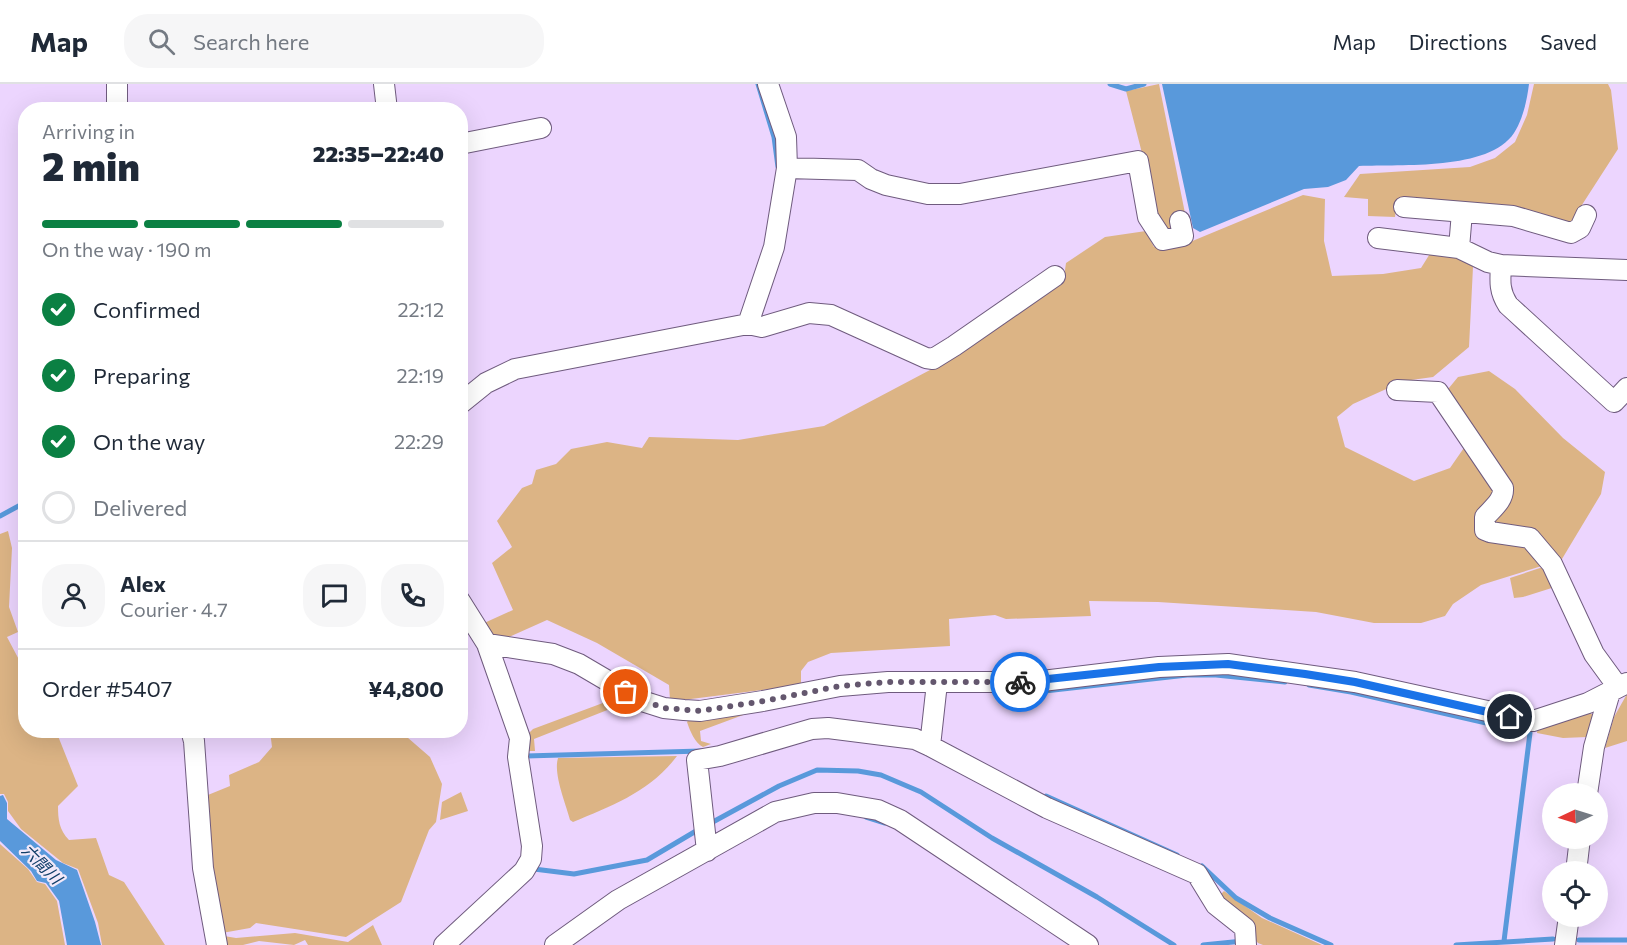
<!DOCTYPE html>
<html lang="en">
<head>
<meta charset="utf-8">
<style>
	body { margin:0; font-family:Commissioner,"Noto Sans JP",sans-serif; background:#f6f6f7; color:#1f2937; height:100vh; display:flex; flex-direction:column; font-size:22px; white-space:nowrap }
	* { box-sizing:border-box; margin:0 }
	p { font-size:20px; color:#747a83 }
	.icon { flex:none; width:33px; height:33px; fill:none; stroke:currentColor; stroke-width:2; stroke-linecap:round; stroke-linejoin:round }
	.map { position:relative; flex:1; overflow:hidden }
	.sheet { position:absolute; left:18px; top:18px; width:450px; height:636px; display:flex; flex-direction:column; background:#fff; border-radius:24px; box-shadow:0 6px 24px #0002 }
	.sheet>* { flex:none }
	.needle { width:39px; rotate:266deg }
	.tools { position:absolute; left:1542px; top:699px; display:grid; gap:12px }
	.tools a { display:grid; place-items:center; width:66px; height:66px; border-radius:50%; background:#fff; box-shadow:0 6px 24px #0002; font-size:30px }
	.pin { position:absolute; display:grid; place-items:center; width:51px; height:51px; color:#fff; margin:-26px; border:3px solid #fff; border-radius:50%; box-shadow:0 2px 6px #0007 }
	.courier { position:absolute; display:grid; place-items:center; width:60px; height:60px; margin:-30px; border:4px solid #1a73e8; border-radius:50%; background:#fff; color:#222; box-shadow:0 2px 8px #0007 }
	.summary em { font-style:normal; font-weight:800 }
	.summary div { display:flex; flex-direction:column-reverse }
	.summary { display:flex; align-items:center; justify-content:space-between; height:102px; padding:0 24px }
	h1 { font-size:39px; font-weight:800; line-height:45px }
	.bar { display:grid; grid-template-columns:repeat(4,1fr); gap:9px 6px; align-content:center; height:72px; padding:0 24px }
	.bar i { height:8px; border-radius:4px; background:#e0e1e3 }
	.bar .selected { background:#0b8043 }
	.bar p { grid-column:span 4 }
	.line { display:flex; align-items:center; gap:15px; padding:0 24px; border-top:2px solid #e0e1e3 }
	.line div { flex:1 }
	.round { display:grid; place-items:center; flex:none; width:63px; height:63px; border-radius:24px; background:#f6f6f7 }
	ol { padding:0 24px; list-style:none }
	li { display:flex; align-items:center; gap:18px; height:66px }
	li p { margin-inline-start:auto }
	li .icon { padding:6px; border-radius:50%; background:#0b8043; color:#fff; stroke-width:4 }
	li:last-child { color:#747a83 }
	li i { width:33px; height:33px; border:3px solid #e0e1e3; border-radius:50% }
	header { display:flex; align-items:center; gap:36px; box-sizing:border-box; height:84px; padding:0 30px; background:#fff; border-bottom:2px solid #e0e1e3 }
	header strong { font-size:28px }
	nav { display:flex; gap:33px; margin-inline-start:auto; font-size:21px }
	.search { width:420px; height:54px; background:#f6f6f7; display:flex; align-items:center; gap:15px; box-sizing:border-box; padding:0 21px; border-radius:24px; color:#747a83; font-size:22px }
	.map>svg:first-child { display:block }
	.green { fill:#dcb485 }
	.water { fill:#5999db }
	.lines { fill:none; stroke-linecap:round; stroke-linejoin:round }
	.stream { stroke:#5999db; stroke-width:5 }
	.street-casing { stroke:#6f5b7e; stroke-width:22 }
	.street { stroke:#fff; stroke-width:20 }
	.done { stroke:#64576e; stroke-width:6; stroke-dasharray:0 10.8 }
	.route { stroke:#1a73e8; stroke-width:8 }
	.labels { text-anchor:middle; stroke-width:4.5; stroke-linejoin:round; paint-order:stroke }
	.water-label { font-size:16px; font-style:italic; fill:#0f3d68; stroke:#f2e9f9 }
</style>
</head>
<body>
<header>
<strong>Map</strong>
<div class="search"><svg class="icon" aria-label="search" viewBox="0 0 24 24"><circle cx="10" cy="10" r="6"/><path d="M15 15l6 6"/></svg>Search here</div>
<nav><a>Map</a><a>Directions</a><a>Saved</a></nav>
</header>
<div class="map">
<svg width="1627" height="861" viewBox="0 0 1627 861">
	<rect width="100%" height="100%" fill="#ecd5fe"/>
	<!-- green -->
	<path class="green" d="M1159 0 1189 149 1165 150 1153 133 1143 73 1126 7Z
		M1534 0H1608L1611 6 1618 65 1569 141 1516 125 1397 115 1395 133 1368 132V115L1344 113 1360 90 1470 83 1495 74 1515 58 1527 31Z
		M1303 111 1325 115 1324 157 1332 192 1383 190 1421 184 1431 168 1460 172 1473 183 1469 263 1433 293 1404 297 1353 320 1337 333 1345 363 1414 397 1450 384 1468 358 1499 404 1480 433 1525 460 1545 481 1481 501 1453 520 1445 532 1421 539H1374L1316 528 1158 518 1089 517 1091 532 1006 535 995 531 949 535 950 562 831 569 808 578 801 587V601L683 616H670L669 601 597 559 547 536 509 553 489 550 482 540 513 526 492 479 512 463 497 437 522 404 532 400 536 386 556 380 571 365 607 358 642 364 649 353 738 356 824 342 947 277 1064 193 1066 179 1105 153 1146 147 1154 163 1190 158Z
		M1489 287 1515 305 1563 354 1605 388 1601 410 1559 480 1490 442 1506 415 1444 310 1458 293Z
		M8 447 12 464 9 523 18 548 7 553 25 587 26 646 56 647 78 702 58 722C58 735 59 746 69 756L96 754 109 791 124 798 165 861H102L98 839 78 785 63 779 21 745 8 727V718L4 710H0V450Z
		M1546 482 1558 502 1523 513 1514 514 1510 494Z
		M1627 610V657L1605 664 1614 633Z
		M619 613 631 619 620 621 534 655 535 667H526L525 653 533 645Z
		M762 624 700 647 701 657 711 660 703 663C695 659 690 647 687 638L690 634Z
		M1588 627 1595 633 1587 653 1563 654 1537 649 1538 642C1556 641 1572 635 1588 627Z
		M270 647H400L430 673 442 700 436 738 429 746 401 818 346 853 256 839 250 844 222 849 203 713 230 702 229 691 259 678 272 663Z
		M677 672C651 707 612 722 573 738L570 736C566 720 553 690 558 674Z
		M461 708 468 727 440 736 442 718Z
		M0 760 28 785 37 798 45 800 57 817 65 861H0Z
		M1224 807 1262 834 1322 861H1263L1258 859 1218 813Z
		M373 841 382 861H308L305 856 294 861 259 857 243 861H222L224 852 236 854 295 849 348 858Z"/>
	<!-- water -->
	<path class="water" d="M1162 0H1529C1527 16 1523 35 1514 49 1489 87 1401 80 1359 82L1346 96 1328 103 1304 105 1200 148 1193 144Z
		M3 711 7 719V735L56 776 77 786 95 838 101 861H67L59 817 46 799 37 797 31 787 0 757V712Z"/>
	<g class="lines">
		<!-- stream -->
		<path class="stream" d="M758 0 774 53 778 83
			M1110 0 1126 5 1144 0
			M0 432 26 418
			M1309 601 1351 608 1530 649 1504 857
			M1027 609 1187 591H1216L1285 598
			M526 672 701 667
			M1046 712 1177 771
			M866 733 885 739
			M711 739 779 702 817 686 858 687 881 691 921 708 992 754 1097 813 1174 861
			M1202 782 1236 814 1270 834 1331 861
			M534 785 574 790 647 776 696 747
			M1579 856H1627
			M1203 861 1243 857
			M1456 861 1553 855"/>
		<!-- street casing -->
		<g class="street-casing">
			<path id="street" d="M384 0 387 26
				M117 26V0
				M460 60 541 44
				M787 84 858 86 871 95 886 101 928 110H960L1138 77 1148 133 1163 156 1183 152 1180 137
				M1404 123 1513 132 1571 149 1580 144 1586 131
				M1378 154 1459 164 1488 178 1501 181 1627 186
				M1459 164 1462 128
				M1501 181C1500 197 1499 207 1508 221L1614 318 1627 304
				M748 240 762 243 809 229 831 231 926 274 933 275 954 262 1055 192
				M1397 306 1438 308 1503 404C1504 416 1493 424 1485 433V446L1490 448 1530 454 1552 480 1594 570 1618 603
				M460 320 486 299 515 285 748 240 774 163 787 84 786 53 768 0
				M460 517 487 560 553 570 579 580 642 617 664 624 684 626 700 627 763 617 840 602 888 598H1034L1159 583 1228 580 1355 598 1533 637 1588 619 1627 599
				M191 646 194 657 203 784 217 861
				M930 662 937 599
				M1587 710 1594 663 1610 608
				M707 767 697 676 720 672 812 645 828 644 915 655 930 662 1047 724 1197 790 1216 821 1245 844 1246 861
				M1576 788 1580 754
				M444 861 524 787 531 775 532 762 518 673 520 654 487 560
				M555 861 618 816 775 728 814 719H837L878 726 900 736 1088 861
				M1565 861 1569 832"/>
		</g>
		<!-- street -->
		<use href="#street" class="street"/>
	</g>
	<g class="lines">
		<!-- done -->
		<path class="done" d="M626 608 642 616 664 624 700 627 764 617 840 602 888 598H1020"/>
		<!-- route -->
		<path class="route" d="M1020 598 1159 583 1228 580 1305 590 1355 598 1510 633"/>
	</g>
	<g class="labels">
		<!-- water labels -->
		<g class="water-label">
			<text transform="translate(42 780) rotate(45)" y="6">六間川</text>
		</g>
	</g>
</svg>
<div class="tools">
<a><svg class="needle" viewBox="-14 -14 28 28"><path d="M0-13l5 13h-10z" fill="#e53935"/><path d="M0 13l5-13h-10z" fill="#747a83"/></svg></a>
<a><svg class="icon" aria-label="locate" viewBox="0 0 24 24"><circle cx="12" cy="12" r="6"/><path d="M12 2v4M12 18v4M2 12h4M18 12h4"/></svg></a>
</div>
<div class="pin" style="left:626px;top:608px;background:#ea580c"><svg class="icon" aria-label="bag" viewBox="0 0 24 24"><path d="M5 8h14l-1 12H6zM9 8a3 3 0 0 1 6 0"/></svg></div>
<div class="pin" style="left:1510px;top:633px;background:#1f2937"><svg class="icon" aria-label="home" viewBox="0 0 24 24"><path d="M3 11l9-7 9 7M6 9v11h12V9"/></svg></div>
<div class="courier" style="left:1020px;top:598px"><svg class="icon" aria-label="bike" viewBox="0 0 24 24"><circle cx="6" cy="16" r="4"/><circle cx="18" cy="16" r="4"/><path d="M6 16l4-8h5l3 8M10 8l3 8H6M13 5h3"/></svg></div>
<section class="sheet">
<div class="summary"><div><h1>2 min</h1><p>Arriving in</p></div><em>22:35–22:40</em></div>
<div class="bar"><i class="selected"></i><i class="selected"></i><i class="selected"></i><i></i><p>On the way · 190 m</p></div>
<ol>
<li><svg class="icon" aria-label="check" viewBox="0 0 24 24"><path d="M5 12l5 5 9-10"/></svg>Confirmed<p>22:12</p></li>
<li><svg class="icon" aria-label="check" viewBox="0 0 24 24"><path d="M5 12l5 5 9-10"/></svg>Preparing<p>22:19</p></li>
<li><svg class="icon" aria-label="check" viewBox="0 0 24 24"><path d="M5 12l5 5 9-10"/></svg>On the way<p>22:29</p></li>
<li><i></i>Delivered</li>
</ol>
<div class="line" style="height:108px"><a class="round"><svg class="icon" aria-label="person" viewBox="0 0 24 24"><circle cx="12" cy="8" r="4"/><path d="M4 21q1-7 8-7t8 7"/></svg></a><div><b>Alex</b><p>Courier · 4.7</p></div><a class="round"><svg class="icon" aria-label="chat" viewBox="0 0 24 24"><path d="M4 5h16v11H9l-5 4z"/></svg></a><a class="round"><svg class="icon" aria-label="phone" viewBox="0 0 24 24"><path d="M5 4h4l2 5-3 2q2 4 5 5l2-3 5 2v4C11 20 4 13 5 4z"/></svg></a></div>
<div class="line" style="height:78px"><div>Order #5407</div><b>¥4,800</b></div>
</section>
</div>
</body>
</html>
